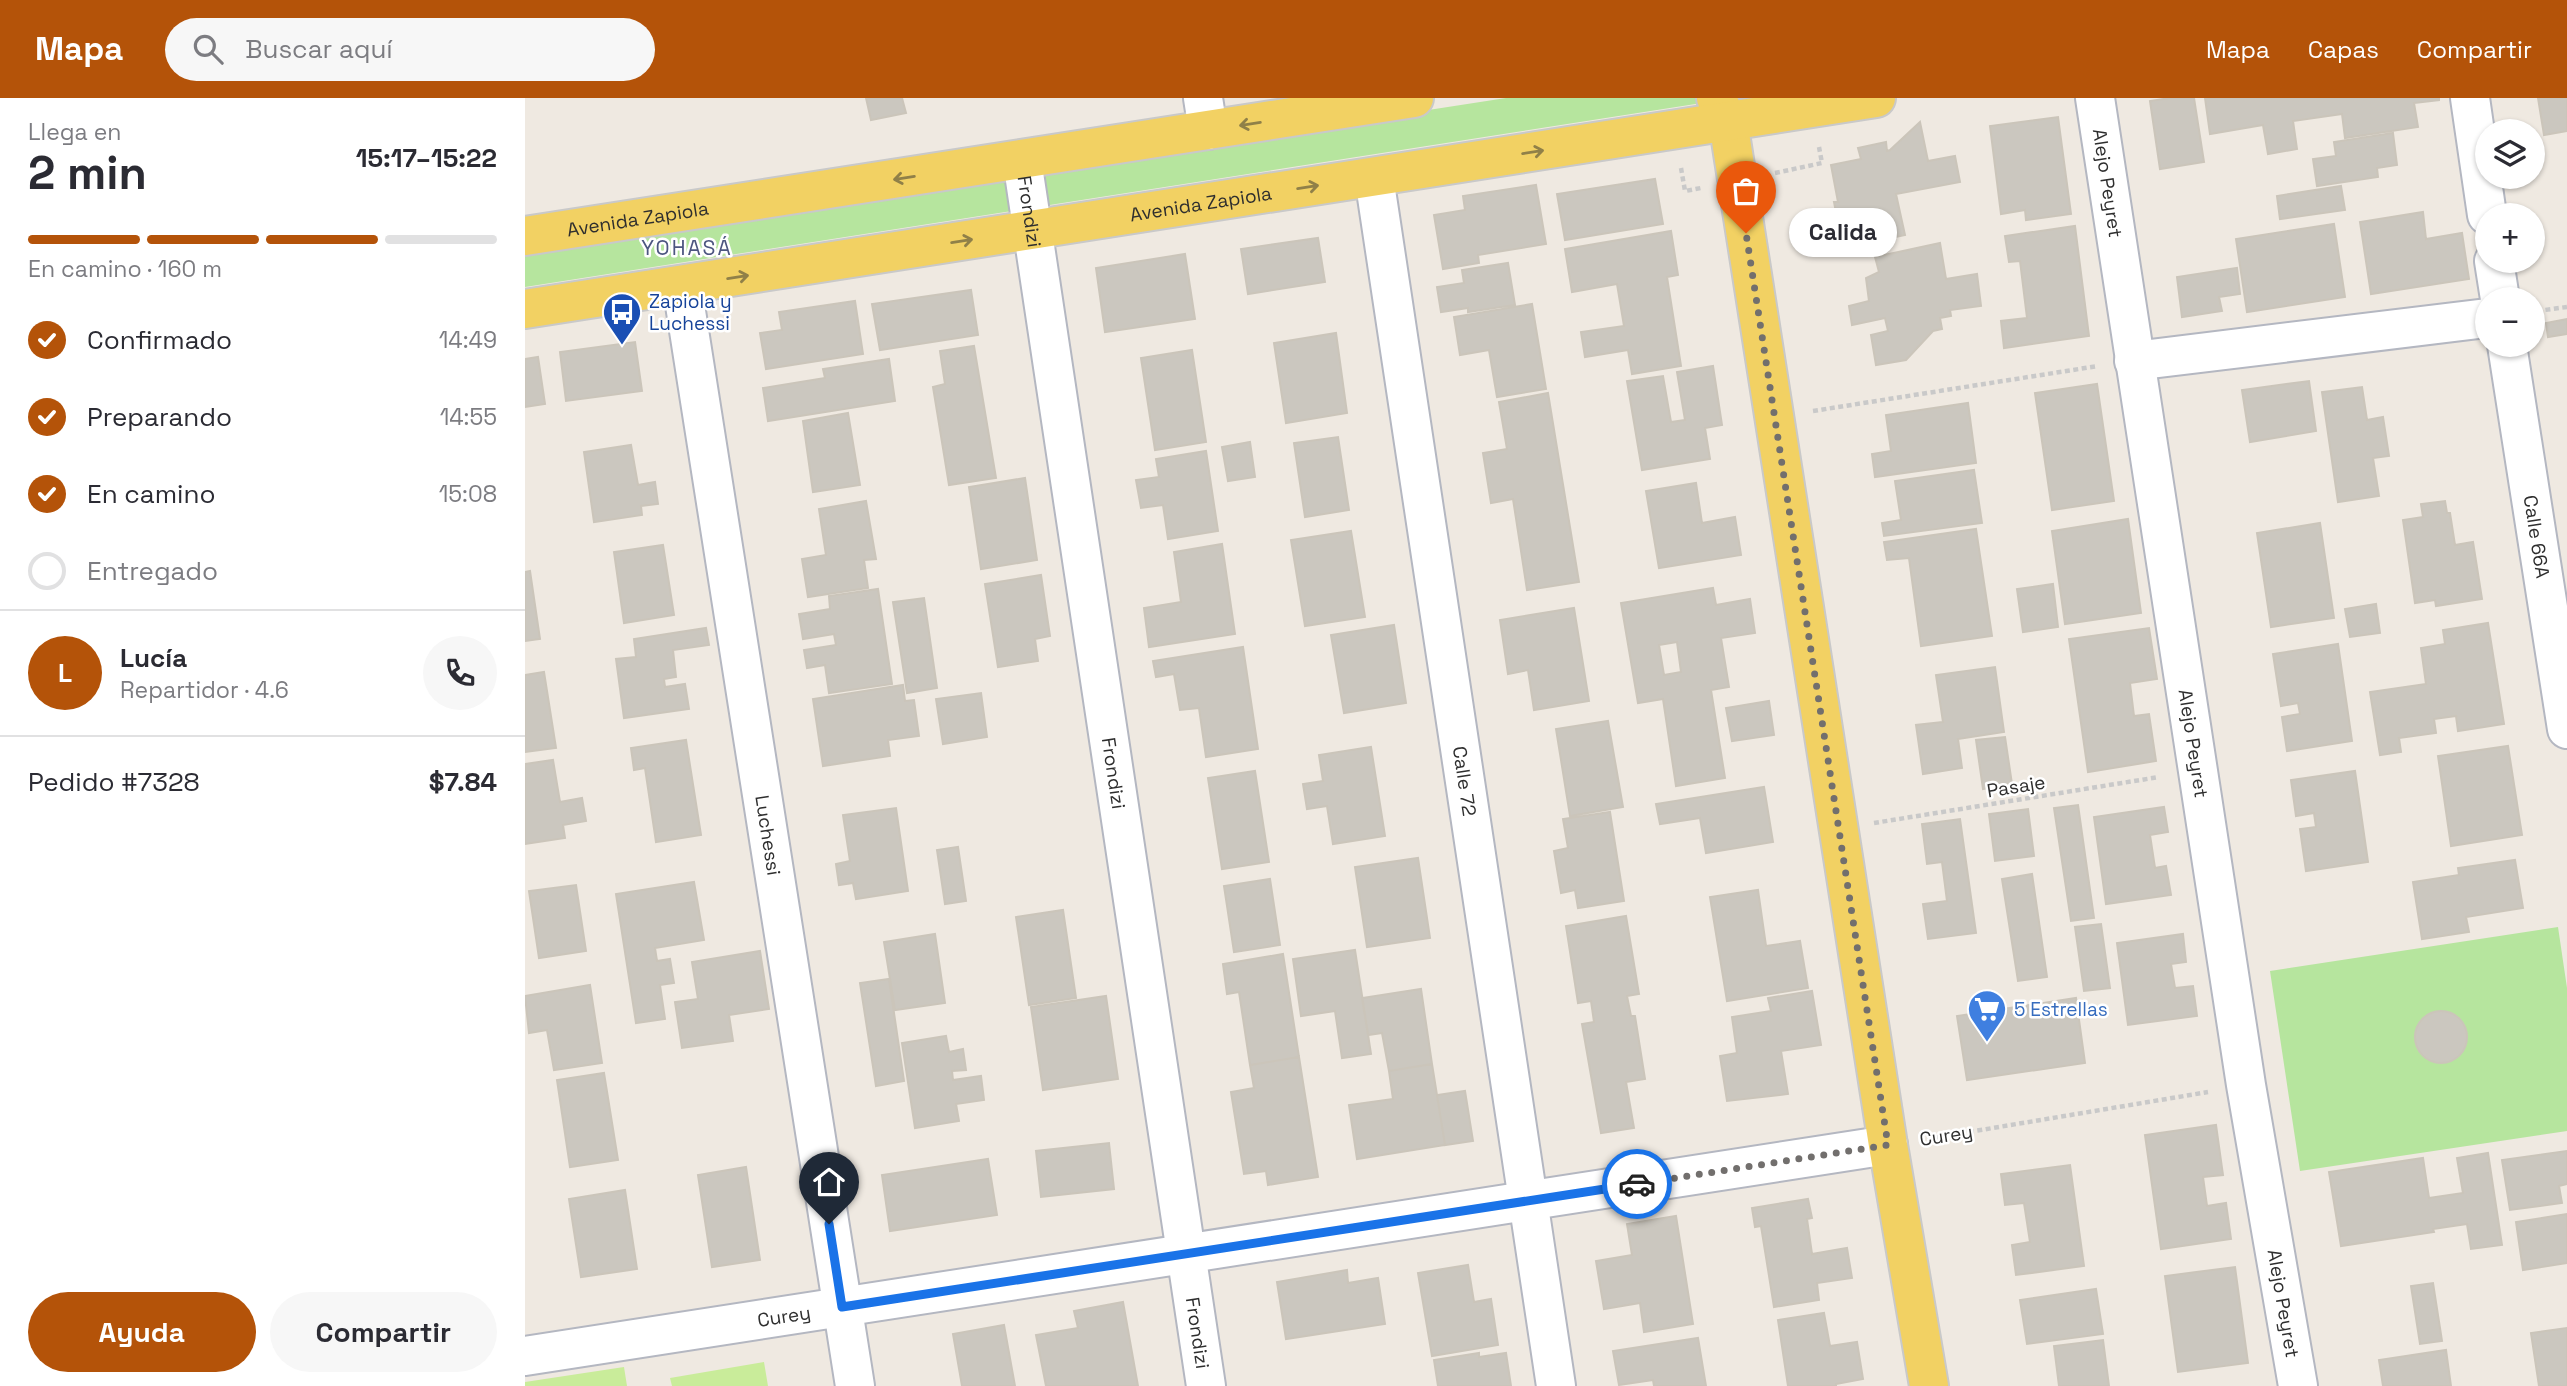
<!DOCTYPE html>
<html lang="es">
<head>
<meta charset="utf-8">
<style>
	body { margin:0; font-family:"Space Grotesk",sans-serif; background:#f7f7f7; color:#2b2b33; height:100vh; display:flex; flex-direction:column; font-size:26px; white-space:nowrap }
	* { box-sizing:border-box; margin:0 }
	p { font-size:23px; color:#7c7c81 }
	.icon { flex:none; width:38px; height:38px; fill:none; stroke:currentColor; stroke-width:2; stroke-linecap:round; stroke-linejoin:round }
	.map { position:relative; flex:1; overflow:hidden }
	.side { display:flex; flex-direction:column; background:#fff; width:525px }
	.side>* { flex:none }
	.controls { position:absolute; left:1950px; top:21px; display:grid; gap:14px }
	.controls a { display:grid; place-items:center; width:70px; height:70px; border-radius:50%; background:#fff; box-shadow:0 2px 5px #0004; font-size:35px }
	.pin { position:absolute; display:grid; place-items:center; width:60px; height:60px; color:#fff; margin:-72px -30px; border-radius:50% 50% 50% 0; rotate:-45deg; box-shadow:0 0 7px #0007 }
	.pin .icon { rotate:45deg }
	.courier { position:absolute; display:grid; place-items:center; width:70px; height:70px; margin:-35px; border:5px solid #1a73e8; border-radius:50%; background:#fff; color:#222; box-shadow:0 2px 9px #0007 }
	.bubble { position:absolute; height:49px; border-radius:24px; background:#fff; box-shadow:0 2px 5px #0004; font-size:23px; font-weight:700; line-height:49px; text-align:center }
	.headline em { font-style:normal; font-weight:700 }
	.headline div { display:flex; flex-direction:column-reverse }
	.headline { display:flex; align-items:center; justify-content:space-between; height:119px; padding:0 28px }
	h1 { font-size:46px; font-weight:700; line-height:52px }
	.bar { display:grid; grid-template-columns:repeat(4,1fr); gap:10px 7px; align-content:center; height:84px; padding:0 28px }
	.bar i { height:9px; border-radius:5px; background:#e1e1e2 }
	.bar .active { background:#b45309 }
	.bar p { grid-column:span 4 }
	.line { display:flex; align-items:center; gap:18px; padding:0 28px; border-top:2px solid #e1e1e2 }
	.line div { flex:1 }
	.round { display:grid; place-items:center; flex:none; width:74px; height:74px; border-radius:37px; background:#f7f7f7 }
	ol { padding:0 28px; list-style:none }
	li { display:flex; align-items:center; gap:21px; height:77px }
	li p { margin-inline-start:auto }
	li .icon { padding:7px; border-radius:50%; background:#b45309; color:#fff; stroke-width:4 }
	li:last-child { color:#7c7c81 }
	li i { width:38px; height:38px; border:4px solid #e1e1e2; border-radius:50% }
	.primary-button { display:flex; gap:14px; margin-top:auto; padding:14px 28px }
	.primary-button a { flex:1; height:80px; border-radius:42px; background:#b45309; color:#fff; font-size:28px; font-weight:700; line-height:80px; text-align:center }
	.primary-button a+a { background:#f7f7f7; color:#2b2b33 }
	header { display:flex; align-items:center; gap:42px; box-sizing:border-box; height:98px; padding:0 35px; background:#b45309; color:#fff }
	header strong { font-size:33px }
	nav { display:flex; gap:38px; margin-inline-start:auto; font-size:24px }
	.search { width:490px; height:63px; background:#f7f7f7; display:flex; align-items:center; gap:18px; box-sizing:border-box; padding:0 24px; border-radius:38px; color:#7c7c81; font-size:26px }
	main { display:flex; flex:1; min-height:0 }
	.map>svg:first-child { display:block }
	.green { fill:#b6e59e }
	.pitch { fill:#c9ec9a }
	.building { fill:#cbc7bf; stroke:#cbc5ba; stroke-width:2; fill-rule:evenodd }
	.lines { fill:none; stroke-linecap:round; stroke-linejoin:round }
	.minor-casing { stroke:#b4b7c1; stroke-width:42 }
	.major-casing { stroke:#c9c9c9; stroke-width:42 }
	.path { stroke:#c9c9c9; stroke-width:4.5; stroke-dasharray:5 3.5; stroke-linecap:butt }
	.minor { stroke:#fff; stroke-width:38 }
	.major { stroke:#f2d163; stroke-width:38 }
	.oneway { stroke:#908048 }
	.done { stroke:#726f6d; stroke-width:7; stroke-dasharray:0 12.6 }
	.route { stroke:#1a73e8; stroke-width:9 }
	.labels { text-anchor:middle; stroke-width:5; stroke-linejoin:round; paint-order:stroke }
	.street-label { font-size:19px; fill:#2e2e2e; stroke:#fff }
	.transit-label { font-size:19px; fill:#164399; stroke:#fff; text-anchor:start }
	.shop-label { font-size:19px; fill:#366cbe; stroke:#fff; text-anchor:start }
	.neighbourhood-label { font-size:21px; letter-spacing:2px; fill:#4d5680; stroke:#fff }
</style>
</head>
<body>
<header>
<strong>Mapa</strong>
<div class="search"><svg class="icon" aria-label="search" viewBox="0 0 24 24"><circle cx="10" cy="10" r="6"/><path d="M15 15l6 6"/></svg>Buscar aquí</div>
<nav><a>Mapa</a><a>Capas</a><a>Compartir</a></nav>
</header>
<main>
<section class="side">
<div class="headline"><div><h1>2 min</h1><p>Llega en</p></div><em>15:17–15:22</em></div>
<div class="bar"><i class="active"></i><i class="active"></i><i class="active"></i><i></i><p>En camino · 160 m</p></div>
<ol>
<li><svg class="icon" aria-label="check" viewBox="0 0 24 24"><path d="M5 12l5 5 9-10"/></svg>Confirmado<p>14:49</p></li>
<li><svg class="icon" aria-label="check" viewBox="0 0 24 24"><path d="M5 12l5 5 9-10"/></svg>Preparando<p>14:55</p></li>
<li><svg class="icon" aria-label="check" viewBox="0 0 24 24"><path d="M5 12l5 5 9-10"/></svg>En camino<p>15:08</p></li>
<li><i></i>Entregado</li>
</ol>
<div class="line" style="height:126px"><b class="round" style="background:#b45309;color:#fff">L</b><div><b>Lucía</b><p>Repartidor · 4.6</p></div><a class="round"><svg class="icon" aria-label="phone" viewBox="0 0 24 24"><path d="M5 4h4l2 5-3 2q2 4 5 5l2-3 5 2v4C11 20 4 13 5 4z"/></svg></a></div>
<div class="line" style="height:91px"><div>Pedido #7328</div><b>$7.84</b></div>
<div class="primary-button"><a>Ayuda</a><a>Compartir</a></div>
</section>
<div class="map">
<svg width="2042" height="1288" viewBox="0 0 2042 1288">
	<rect width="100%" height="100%" fill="#efe9e1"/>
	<!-- green -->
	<path class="green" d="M981 0H1209L0 189V152Z
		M2033 829 2042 890V1033L1775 1073 1745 873Z"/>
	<!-- pitch -->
	<path class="pitch" d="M239 1264 243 1288H147L145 1280Z
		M99 1269 102 1288H0V1284Z"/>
	<!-- building -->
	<path class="building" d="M341 0H377L381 15 346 22Z
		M1645 0H1669L1679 64 1635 71 1625 3Z
		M1680 0H1914V2L1889 5 1893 29 1820 40 1817 16 1768 23 1772 51 1743 56 1738 27 1685 36Z
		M2013 0H2042V33L2019 37Z
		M1533 19 1546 116 1501 122 1500 112 1476 116 1465 28Z
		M1395 24 1403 63 1430 58 1435 84 1371 96 1380 137 1318 150 1309 104H1313L1306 67 1336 61 1333 50 1361 44 1362 53 1365 52Z
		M1868 35 1872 67 1852 70 1853 79 1792 88 1788 61 1811 58 1809 44Z
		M1130 81 1138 126 1040 142 1032 96Z
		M1011 87 1021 146 953 157 954 165 918 171 909 117 940 112 938 98Z
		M1816 88 1820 112 1755 121 1752 98Z
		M1898 114 1901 141 1937 135 1944 181 1846 196 1835 124Z
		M1809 126 1820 199 1722 214 1711 141Z
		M1550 128 1564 238 1479 250 1476 223 1502 220 1495 163 1484 164 1480 138Z
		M1146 133 1153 177 1142 179 1156 268 1107 276 1103 252 1060 259 1056 234 1099 228 1092 186 1047 194 1040 151Z
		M793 140 800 184 723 196 716 151Z
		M1415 145 1421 181 1452 176 1456 208 1425 212 1426 218 1415 220 1417 231 1408 233 1381 262 1351 267 1346 237 1363 233 1360 220 1327 227 1324 208 1344 203 1341 180 1354 174 1350 159Z
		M660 156 670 221 580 234 571 170Z
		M983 165 990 207 943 214V210L916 214 912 189 939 185 937 172Z
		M1712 170 1715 196 1694 199 1697 213 1657 219 1652 179Z
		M446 192 453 237 355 252 347 206Z
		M330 203 338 256 241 271 235 235 257 232 254 214Z
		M1007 206 1021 291 972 299 964 252 935 257 929 219Z
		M2042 221V236L2023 239 2021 225Z
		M811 235 822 315 761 325 749 245Z
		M110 244 117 293 41 303 35 254Z
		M449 248 471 380 424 387 408 289 420 286 415 253Z
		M667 252 681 344 630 352 616 260Z
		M13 259 20 306 0 309V261Z
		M364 261 370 303 243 323 238 290 300 280 298 271Z
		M1188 268 1197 327 1180 330 1185 361 1117 372 1102 283 1138 278 1146 324 1160 322 1152 274Z
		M1784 283 1791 333 1725 344 1717 292Z
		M1572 286 1589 403 1527 412 1510 295Z
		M1837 289 1842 322 1858 319 1864 358 1848 360 1854 398 1813 404 1797 294Z
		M1023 295 1054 484 1002 492 988 401 966 405 958 355 982 351 974 304Z
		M1443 305 1451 365 1350 379 1347 356 1366 353 1361 317Z
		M323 315 335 387 288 394 278 323Z
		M813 339 824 412 780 419 769 345Z
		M725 344 730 379 703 383 697 349Z
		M106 347 113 387 130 384 133 406 116 408 117 417 69 424 59 354Z
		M681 353 693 433 643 441 638 407 616 410 611 382 634 379 631 361Z
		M1449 372 1457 425 1359 438 1357 425 1376 422 1370 383Z
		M500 380 512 462 456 471 444 389Z
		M1171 385 1177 425 1210 419 1216 457 1134 470 1121 393Z
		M341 403 351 461 339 462 343 490 283 499 277 461 301 457 294 411Z
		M1920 403 1922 415H1925L1930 447 1948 444 1957 501 1911 508 1910 502 1890 505 1878 422 1898 419 1896 406Z
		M1603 421 1616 515 1540 526 1527 433Z
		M1795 425 1809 520 1746 529 1732 435Z
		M1451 431 1467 538 1396 548 1384 460 1362 462 1359 444Z
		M826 433 840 519 780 528 766 442Z
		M697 446 710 536 624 549 619 510 656 504 649 454Z
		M138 447 149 517 99 525 89 454Z
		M5 473 15 541 0 543V474Z
		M516 477 525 538 510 541 513 563 473 569 460 486Z
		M1528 486 1533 529 1498 534 1492 491Z
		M1188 490 1191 507 1225 501 1230 535 1196 540 1204 589 1186 592 1200 680 1151 688 1138 601 1113 605 1096 505ZM1152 544 1156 574 1139 577 1134 547Z
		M353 491 367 586 304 595 300 567 282 570 279 552 311 547 309 536 278 541 274 516 305 511 304 498Z
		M399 500 412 590 382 595 368 504Z
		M1851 506 1855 535 1825 539 1820 511Z
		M1049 510 1064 603 1009 612 1003 572 983 576 975 522Z
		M1963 525 1979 626 1933 633 1931 618 1909 621 1911 635 1874 640 1876 654 1855 657 1845 594 1901 586 1896 550 1920 546 1918 532Z
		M869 527 881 605 819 615 806 537Z
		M181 530 184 547 148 552 151 579 139 581 140 589 160 586 164 611 99 620 91 561 111 559 109 541Z
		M1624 530 1632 581 1605 585 1609 618 1624 616 1631 663 1563 674 1544 541Z
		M1813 546 1827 643 1762 653 1757 619 1775 616 1773 605 1756 608 1748 556Z
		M718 549 733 651 681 659 674 610 655 612 649 576 631 579 628 563Z
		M1470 569 1479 634 1433 641 1437 670 1398 676 1391 627 1418 624 1411 577Z
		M19 574 31 650 0 654V577Z
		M378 587 380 603 389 602 394 638 363 642 365 658 298 668 288 601Z
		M456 595 462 639 418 646 411 601Z
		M1244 603 1249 637 1207 643 1201 610Z
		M1083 623 1098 709 1045 718 1031 631Z
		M1480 639 1487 686 1458 691 1451 642Z
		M161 642 176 737 131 744 120 670 109 672 106 650Z
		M1983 648 1997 737 1926 748 1913 658Z
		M846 649 860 738 808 746 802 708 782 711 778 686 798 683 794 657Z
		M28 662 35 704 57 700 61 723 38 727 40 740 0 746V666Z
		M730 673 744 764 697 771 683 680Z
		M1830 673 1843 764 1781 773 1775 731 1791 729 1789 715 1771 718 1766 682Z
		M1239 689 1248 744 1181 755 1175 720 1135 726 1131 706Z
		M1553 707 1569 820 1546 823 1529 710Z
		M1639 709 1643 734 1625 737 1630 770 1641 768 1646 797 1581 806 1569 719Z
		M371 710 383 793 331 801 328 785 314 787 311 766 325 763 318 717Z
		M1503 711 1509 758 1470 763 1464 716Z
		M1085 714 1099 803 1053 810 1050 792 1036 795 1029 753 1043 750 1038 721Z
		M1435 721 1451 835 1403 841 1398 806 1422 803 1417 764 1402 766 1397 726Z
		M433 749 441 803 420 806 412 752Z
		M893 760 905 840 842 849 830 769Z
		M1990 762 1998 810 1941 819 1944 834 1897 841 1888 784 1934 777 1933 770Z
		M1507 776 1522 879 1493 883 1477 781Z
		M745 781 755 847 709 854 699 788Z
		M169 784 179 842 130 850 132 863 145 861 149 885 135 887 140 921 111 925 91 796Z
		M51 787 61 853 14 860 4 793Z
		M1233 792 1241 848 1275 843 1283 890 1202 903 1185 799Z
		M538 812 551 900 504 907 491 819Z
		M1101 818 1114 896 1102 898 1106 918H1110L1120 981 1101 984 1109 1030 1076 1035 1057 926 1069 924 1066 903 1053 905 1041 828Z
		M1576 826 1585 890 1559 893 1550 829Z
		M410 836 420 905 370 912 359 844Z
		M1658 836 1661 864 1646 866 1650 890 1668 888 1672 918 1603 927 1592 845Z
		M830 852 846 956 817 960 810 913 776 918 768 861Z
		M235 853 244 911 204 917 208 943 157 950 150 904 173 901 167 864Z
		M758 856 774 959 725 967 714 894 702 896 698 866Z
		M364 881 379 983 351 988 335 885Z
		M65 887 77 965 29 972 22 932 4 935 0 898Z
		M896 891 907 966 864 973 857 935 843 937 837 900Z
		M1287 893 1296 947 1256 953 1263 996 1202 1003 1195 958 1212 955 1207 919 1246 913 1243 900Z
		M581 898 593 981 518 992 506 909Z
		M1551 900 1560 965 1442 982 1432 918Z
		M1890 939a26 26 0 1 1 52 0a26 26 0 1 1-52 0Z
		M421 938 424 954 438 951 441 972 427 973 428 982 456 978 459 1002 431 1006 434 1023 390 1030 377 945Z
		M774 959 793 1079 743 1087 741 1073 719 1076 706 994 729 990 725 967Z
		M907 966 920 1047 832 1061 824 1007 868 1001 864 973Z
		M79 975 93 1062 45 1069 32 982Z
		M940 993 948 1043 920 1047 912 997Z
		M1691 1027 1698 1077 1678 1079 1682 1108 1701 1105 1706 1141 1636 1151 1620 1037Z
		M584 1045 589 1091 516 1099 511 1053Z
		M2042 1053V1086L2034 1088 2037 1105 1985 1112 1977 1062Z
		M1963 1055 1977 1147 1946 1151 1942 1126 1908 1131 1909 1134 1816 1148 1804 1074 1898 1060 1904 1100 1938 1095 1932 1060Z
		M463 1061 472 1117 365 1133 357 1077Z
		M1545 1067 1559 1168 1491 1177 1487 1147 1505 1144 1499 1105 1480 1107 1476 1076Z
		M221 1069 235 1162 187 1169 173 1077Z
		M100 1092 112 1171 56 1179 44 1101Z
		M1283 1101 1287 1120 1282 1121 1287 1156 1322 1150 1327 1180 1292 1185 1294 1202 1249 1209 1236 1128 1230 1129 1227 1110Z
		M2042 1116V1165L1998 1172 1991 1124Z
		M1151 1118 1168 1226 1119 1234 1115 1205 1079 1211 1071 1163 1107 1157 1102 1126Z
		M943 1167 949 1204 966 1201 973 1247 907 1258 893 1175Z
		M1710 1169 1723 1265 1653 1274 1640 1178Z
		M822 1172 823 1185 853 1180 860 1226 761 1241 752 1184Z
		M1908 1185 1917 1243 1895 1246 1886 1188Z
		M1571 1191 1578 1236 1502 1246 1495 1202Z
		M598 1204 613 1288H521L511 1237 553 1230 549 1213Z
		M1299 1215 1305 1248 1332 1244 1338 1281 1311 1286V1288H1263L1253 1222Z
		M479 1227 490 1288H437L428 1236Z
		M2042 1230V1288H2014L2006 1235Z
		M1173 1240 1181 1288H1129L1128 1282 1094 1287 1088 1253Z
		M1578 1242 1584 1288H1534L1529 1248Z
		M1921 1252 1926 1288H1858L1854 1262Z
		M954 1255V1259L981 1255 986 1288H913L909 1262Z"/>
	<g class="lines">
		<!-- minor casing -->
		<g class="minor-casing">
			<g id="minor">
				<path d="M678 0 683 32"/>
				<path id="s1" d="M1570 0 1721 987 1773 1288"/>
				<path d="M1945 0 1962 117"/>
				<path id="s2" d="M497 62 681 1288"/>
				<path id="s3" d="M849 79 1031 1288"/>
				<path d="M1969 163 1975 201"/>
				<path id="s4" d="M157 188 330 1288"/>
				<path id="s5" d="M1982 247 2042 631"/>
				<path d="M1609 263 1962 220"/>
				<path id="s6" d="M0 1258 1363 1047"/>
			</g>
		</g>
		<!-- major casing -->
		<g class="major-casing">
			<g id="major">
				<path d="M1191 0 1203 23 1363 1047 1404 1288"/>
				<path id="s7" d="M0 138 889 0"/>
				<path id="s8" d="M0 211 1351 0"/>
			</g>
		</g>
		<!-- path -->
		<path class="path" d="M1156 70 1160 93 1176 90
			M1250 75 1297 65 1294 49
			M2012 213 2042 209
			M1288 313 1573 268
			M1349 725 1634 679
			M1402 1041 1683 994"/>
		<!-- minor -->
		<use href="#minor" class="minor"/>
		<!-- major -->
		<use href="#major" class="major"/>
	</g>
	<!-- one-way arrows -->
	<defs><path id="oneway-shaft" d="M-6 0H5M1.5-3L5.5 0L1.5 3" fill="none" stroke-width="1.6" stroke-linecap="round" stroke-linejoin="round" transform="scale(1.75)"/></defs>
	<g class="oneway">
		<use href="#oneway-shaft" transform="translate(725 26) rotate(171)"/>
		<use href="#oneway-shaft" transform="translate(1008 54) rotate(-9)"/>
		<use href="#oneway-shaft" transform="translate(379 80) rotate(171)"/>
		<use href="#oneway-shaft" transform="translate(783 89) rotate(-9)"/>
		<use href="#oneway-shaft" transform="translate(437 143) rotate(-9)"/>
		<use href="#oneway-shaft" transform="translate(213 179) rotate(-9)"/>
	</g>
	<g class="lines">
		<!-- done -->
		<path class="done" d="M1112 1086 1363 1047 1221 135"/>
		<!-- route -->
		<path class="route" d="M304 1126 317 1209 1112 1086"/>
	</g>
	<!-- icons -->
	<defs>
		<g id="bus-pin" transform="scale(2.0125)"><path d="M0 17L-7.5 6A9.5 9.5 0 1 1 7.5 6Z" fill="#1a4fb4" stroke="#fff"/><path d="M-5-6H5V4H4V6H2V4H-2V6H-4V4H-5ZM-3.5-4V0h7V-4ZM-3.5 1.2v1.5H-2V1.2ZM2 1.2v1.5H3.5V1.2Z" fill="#fff"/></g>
		<g id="supermarket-pin" transform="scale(2.0125)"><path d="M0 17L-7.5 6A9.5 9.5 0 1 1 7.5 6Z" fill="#3f7fe0" stroke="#fff"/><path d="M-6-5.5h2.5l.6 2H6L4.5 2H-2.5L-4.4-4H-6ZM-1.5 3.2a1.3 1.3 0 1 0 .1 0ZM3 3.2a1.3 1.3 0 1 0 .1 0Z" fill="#fff"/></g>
	</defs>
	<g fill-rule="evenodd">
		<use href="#bus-pin" x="97" y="214"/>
		<use href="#supermarket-pin" x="1462" y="911"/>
	</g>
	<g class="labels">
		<!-- street labels -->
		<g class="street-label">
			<text dy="7" stroke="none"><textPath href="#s1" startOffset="86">Alejo Peyret</textPath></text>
			<text dy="7" stroke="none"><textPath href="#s8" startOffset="684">Avenida Zapiola</textPath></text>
			<text dy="7" stroke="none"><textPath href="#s2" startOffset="52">Frondizi</textPath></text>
			<text dy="7" stroke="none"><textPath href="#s7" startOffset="114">Avenida Zapiola</textPath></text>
			<text dy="7" stroke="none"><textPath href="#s5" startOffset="194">Calle 66A</textPath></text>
			<text dy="7" stroke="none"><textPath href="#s1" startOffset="653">Alejo Peyret</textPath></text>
			<text dy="7" stroke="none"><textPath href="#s2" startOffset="620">Frondizi</textPath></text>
			<text dy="7" stroke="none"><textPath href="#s3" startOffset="611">Calle 72</textPath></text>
			<text transform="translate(1491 688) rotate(-9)" y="7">Pasaje</text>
			<text dy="7" stroke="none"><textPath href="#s4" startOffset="556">Luchessi</textPath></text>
			<text transform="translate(1421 1037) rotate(-9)" y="7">Curey</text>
			<text dy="7" stroke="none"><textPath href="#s1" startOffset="1220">Alejo Peyret</textPath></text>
			<text dy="7" stroke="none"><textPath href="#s6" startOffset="262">Curey</textPath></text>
			<text dy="7" stroke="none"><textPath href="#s2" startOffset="1186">Frondizi</textPath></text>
		</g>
		<!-- transit labels -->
		<g class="transit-label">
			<text x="124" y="210">Zapiola y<tspan x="124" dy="22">Luchessi</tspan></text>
		</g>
		<!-- shop labels -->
		<g class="shop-label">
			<text x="1489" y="918">5 Estrellas</text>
		</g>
		<!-- neighbourhood labels -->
		<g class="neighbourhood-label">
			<text x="162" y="157">YOHASÁ</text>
		</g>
	</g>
</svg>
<div class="controls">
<a><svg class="icon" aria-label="layers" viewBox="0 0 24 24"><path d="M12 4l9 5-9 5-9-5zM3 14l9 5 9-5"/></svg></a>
<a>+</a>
<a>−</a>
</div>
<div class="pin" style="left:1221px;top:135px;background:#ea580c"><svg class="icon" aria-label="bag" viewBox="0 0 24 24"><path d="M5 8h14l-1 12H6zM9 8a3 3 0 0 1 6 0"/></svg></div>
<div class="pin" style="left:304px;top:1126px;background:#1f2937"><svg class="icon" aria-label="home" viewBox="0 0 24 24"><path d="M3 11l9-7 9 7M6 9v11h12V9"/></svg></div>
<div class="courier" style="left:1112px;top:1086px"><svg class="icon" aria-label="car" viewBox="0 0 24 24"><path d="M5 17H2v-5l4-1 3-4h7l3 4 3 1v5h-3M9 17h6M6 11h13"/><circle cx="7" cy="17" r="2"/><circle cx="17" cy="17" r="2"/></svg></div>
<div class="bubble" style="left:1264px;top:110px;width:108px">Calida</div>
</div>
</main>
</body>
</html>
